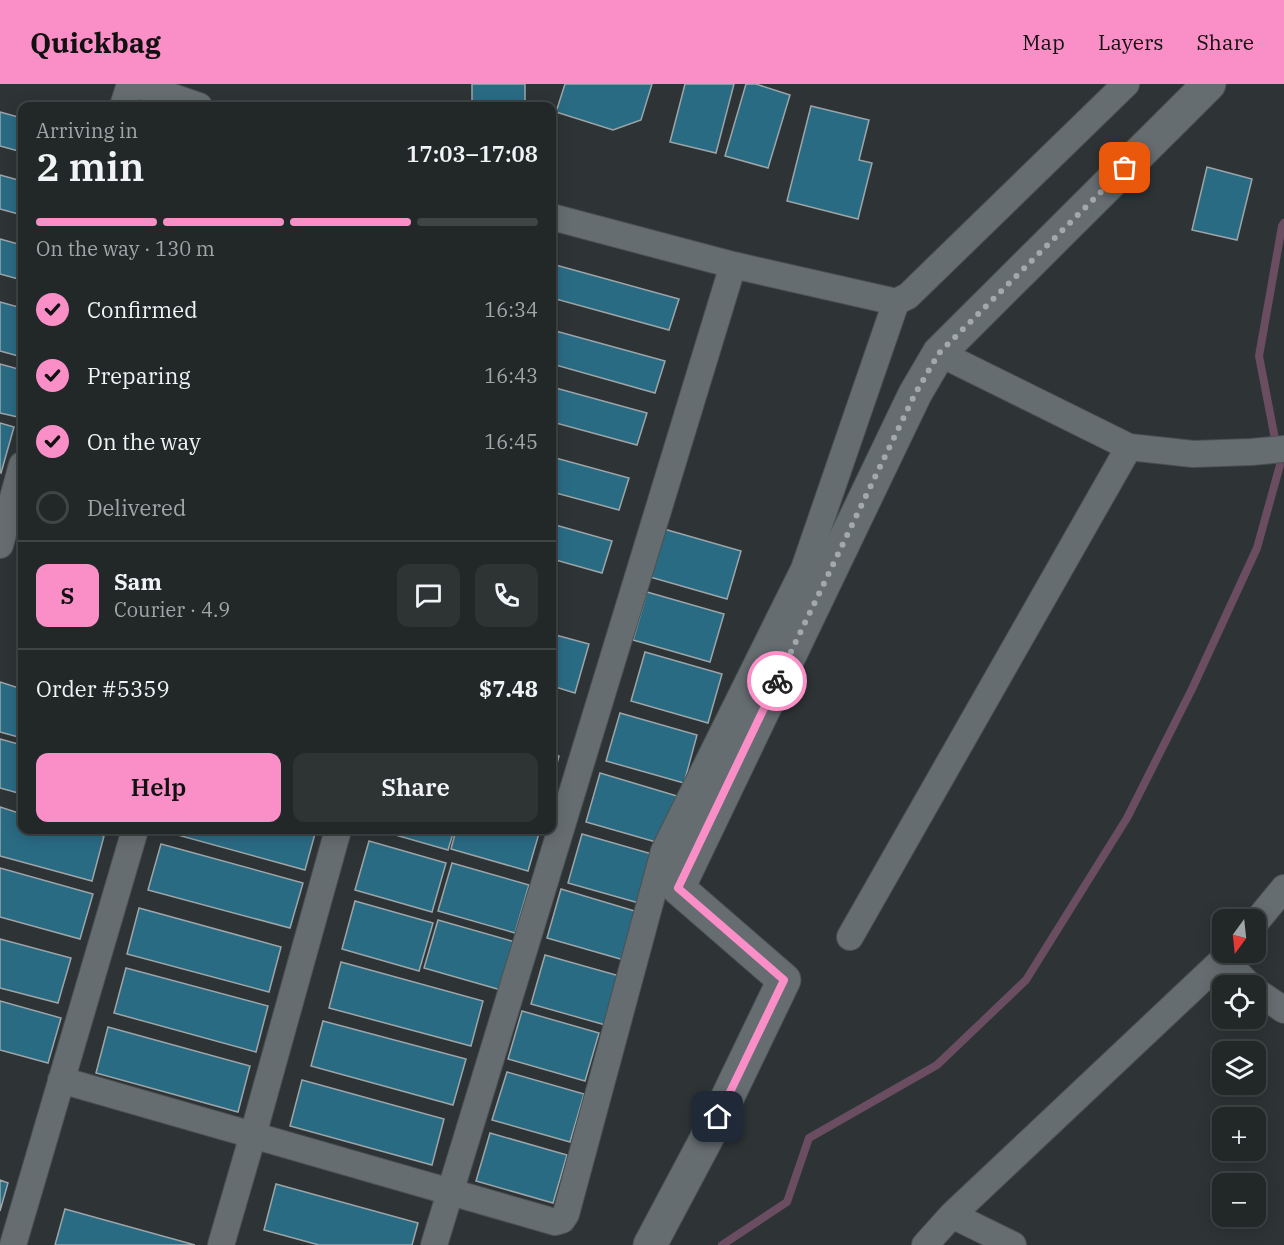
<!DOCTYPE html>
<html lang="en">
<head>
<meta charset="utf-8">
<style>
	body { margin:0; font-family:"IBM Plex Serif",serif; background:#2e3334; color:#f1f3f6; height:100vh; display:flex; flex-direction:column; font-size:22px; white-space:nowrap }
	* { box-sizing:border-box; margin:0 }
	p { font-size:20px; color:#a2a5a8 }
	.icon { flex:none; width:33px; height:33px; fill:none; stroke:currentColor; stroke-width:2; stroke-linecap:round; stroke-linejoin:round }
	.map { position:relative; flex:1; overflow:hidden }
	.panel { position:absolute; left:18px; top:18px; width:538px; height:732px; display:flex; flex-direction:column; background:#222728; border-radius:12px; box-shadow:0 3px 15px #0003,0 0 0 2px #3f4445 }
	.panel>* { flex:none }
	.needle { width:39px; rotate:195deg }
	.controls { position:absolute; left:1212px; top:825px; display:grid; gap:12px }
	.controls a { display:grid; place-items:center; width:54px; height:54px; border-radius:12px; background:#222728; box-shadow:0 3px 15px #0003,0 0 0 2px #3f4445; font-size:30px }
	.pin { position:absolute; display:grid; place-items:center; width:51px; height:51px; color:#fff; margin:-26px; border-radius:12px; box-shadow:0 3px 9px #0006 }
	.courier { position:absolute; display:grid; place-items:center; width:60px; height:60px; margin:-30px; border:4px solid #fa8fc7; border-radius:50%; background:#fff; color:#222; box-shadow:0 2px 8px #0007 }
	.head em { font-style:normal; font-weight:600 }
	.head div { display:flex; flex-direction:column-reverse }
	.head { display:flex; align-items:center; justify-content:space-between; height:102px; padding:0 18px }
	h1 { font-size:39px; font-weight:600; line-height:45px }
	.bar { display:grid; grid-template-columns:repeat(4,1fr); gap:9px 6px; align-content:center; height:72px; padding:0 18px }
	.bar i { height:8px; border-radius:4px; background:#3f4445 }
	.bar .current { background:#fa8fc7 }
	.bar p { grid-column:span 4 }
	.line { display:flex; align-items:center; gap:15px; padding:0 18px; border-top:2px solid #3f4445 }
	.line div { flex:1 }
	.round { display:grid; place-items:center; flex:none; width:63px; height:63px; border-radius:12px; background:#2e3334 }
	ol { padding:0 18px; list-style:none }
	li { display:flex; align-items:center; gap:18px; height:66px }
	li p { margin-inline-start:auto }
	li .icon { padding:6px; border-radius:50%; background:#fa8fc7; color:#111; stroke-width:4 }
	li:last-child { color:#a2a5a8 }
	li i { width:33px; height:33px; border:3px solid #3f4445; border-radius:50% }
	.button { display:flex; gap:12px; margin-top:auto; padding:12px 18px }
	.button a { flex:1; height:69px; border-radius:12px; background:#fa8fc7; color:#111; font-size:24px; font-weight:600; line-height:69px; text-align:center }
	.button a+a { background:#2e3334; color:#f1f3f6 }
	header { display:flex; align-items:center; gap:36px; box-sizing:border-box; height:84px; padding:0 30px; background:#fa8fc7; color:#111 }
	header strong { font-size:28px }
	nav { display:flex; gap:33px; margin-inline-start:auto; font-size:21px }
	.map>svg:first-child { display:block }
	.lines { fill:none; stroke-linecap:round; stroke-linejoin:round }
	.stream { stroke:#6a4d60; stroke-width:8 }
	.building { fill:#2a6b84; stroke:#9da5a8; stroke-width:1.5 }
	.minor-casing { stroke:#4b5153; stroke-width:28 }
	.tertiary-casing { stroke:#4b5153; stroke-width:35 }
	.minor { stroke:#666d70; stroke-width:26 }
	.tertiary { stroke:#666d70; stroke-width:33 }
	.done { stroke:#a3a8aa; stroke-width:6; stroke-dasharray:0 10.8 }
	.route { stroke:#fa8fc7; stroke-width:8 }
</style>
</head>
<body>
<header>
<strong>Quickbag</strong>
<nav><a>Map</a><a>Layers</a><a>Share</a></nav>
</header>
<div class="map">
<svg width="1284" height="1161" viewBox="0 0 1284 1161">
	<rect width="100%" height="100%" fill="#2e3436"/>
	<g class="lines">
		<!-- stream -->
		<path class="stream" d="M722 1161 787 1118 809 1054 937 981 1026 896 1127 734 1192 605 1257 464 1280 381 1259 272 1282 142 1284 139"/>
	</g>
	<!-- building -->
	<path class="building" d="M472 0H525V22H472Z
		M565 0H652L641 36 613 46 556 28Z
		M685 0H734L716 69 670 58Z
		M746 0H756L790 11 768 84 725 72Z
		M811 22 869 36 859 76 872 79 858 135 787 117Z
		M0 28 22 34V68L0 62Z
		M1207 83 1252 95 1237 156 1192 146Z
		M0 91 22 97V131L0 125Z
		M0 155 22 161V196L0 190Z
		M552 180 679 215 669 246 552 214Z
		M0 218 22 224V273L0 267Z
		M552 246 665 277 655 309 552 280Z
		M0 280 22 286V316L18 333 0 329Z
		M552 303 647 329 637 361 552 338Z
		M0 339 14 343 1 389 0 388Z
		M552 373 629 394 619 426 552 408Z
		M552 440 612 457 602 489 552 475Z
		M664 445 741 467 727 515 650 493Z
		M647 508 724 530 710 578 633 556Z
		M552 550 589 560 575 609 552 602Z
		M645 568 722 590 708 639 631 617Z
		M0 598 22 605V654L0 648Z
		M620 629 697 651 684 699 606 677Z
		M0 655 22 661V710L0 704Z
		M552 670 559 672 552 698Z
		M600 689 677 712 663 760 586 738Z
		M0 723 22 730V746H81L104 752 92 797 0 772Z
		M163 746H316L305 786 163 747Z
		M378 746H454L448 766Z
		M456 746H540L528 787 451 765Z
		M582 750 659 772 646 821 568 799Z
		M369 757 446 779 432 828 355 806Z
		M161 760 303 799 290 844 148 806Z
		M452 779 529 801 515 849 438 827Z
		M0 784 93 810 80 855 0 833Z
		M561 805 638 828 624 876 547 854Z
		M355 817 433 839 419 887 342 865Z
		M139 824 281 863 269 908 127 870Z
		M438 836 515 858 501 906 424 884Z
		M0 855 71 874 58 919 0 904Z
		M545 871 623 893 609 942 531 920Z
		M341 878 483 917 471 962 329 924Z
		M126 884 268 922 256 968 114 929Z
		M0 917 61 934 48 979 0 966Z
		M522 927 599 949 585 997 508 975Z
		M323 937 466 975 453 1021 311 982Z
		M108 943 250 982 238 1028 96 989Z
		M507 988 584 1010 570 1058 492 1036Z
		M302 996 444 1035 432 1081 290 1042Z
		M490 1049 567 1071 553 1119 476 1097Z
		M0 1096 8 1099 0 1127Z
		M276 1100 418 1139 412 1161H319L264 1146Z
		M65 1125 195 1161H55Z"/>
	<g class="lines">
		<!-- minor casing -->
		<g class="minor-casing">
			<path id="minor" d="M135 0 199 22
				M123 22 130 0
				M552 133 733 181 896 218 908 212 1126 0
				M1129 363 1193 370 1251 368 1284 365
				M0 461 22 381
				M1256 838 1284 804
				M850 853 1129 363 939 269
				M1225 876 1250 902
				M1256 907 1284 926
				M61 996 555 1138 562 1136 566 1130 664 767 804 485 896 218
				M952 1131 1013 1161
				M13 1161 135 746
				M221 1161 253 1051 338 746
				M434 1161 733 181
				M925 1161 952 1131 1231 868"/>
		</g>
		<!-- tertiary casing -->
		<g class="tertiary-casing">
			<path id="tertiary" d="M650 1161 718 1033 784 896 678 804 915 310 939 269 1209 0"/>
		</g>
		<!-- minor -->
		<use href="#minor" class="minor"/>
		<!-- tertiary -->
		<use href="#tertiary" class="tertiary"/>
	</g>
	<g class="lines">
		<!-- done -->
		<path class="done" d="M777 597 915 310 939 269 1125 84"/>
		<!-- route -->
		<path class="route" d="M718 1033 784 896 678 804 777 597"/>
	</g>
</svg>
<div class="controls">
<a><svg class="needle" viewBox="-14 -14 28 28"><path d="M0-13l5 13h-10z" fill="#e53935"/><path d="M0 13l5-13h-10z" fill="#a2a5a8"/></svg></a>
<a><svg class="icon" aria-label="locate" viewBox="0 0 24 24"><circle cx="12" cy="12" r="6"/><path d="M12 2v4M12 18v4M2 12h4M18 12h4"/></svg></a>
<a><svg class="icon" aria-label="layers" viewBox="0 0 24 24"><path d="M12 4l9 5-9 5-9-5zM3 14l9 5 9-5"/></svg></a>
<a>+</a>
<a>−</a>
</div>
<div class="pin" style="left:1125px;top:84px;background:#ea580c"><svg class="icon" aria-label="bag" viewBox="0 0 24 24"><path d="M5 8h14l-1 12H6zM9 8a3 3 0 0 1 6 0"/></svg></div>
<div class="pin" style="left:718px;top:1033px;background:#1f2937"><svg class="icon" aria-label="home" viewBox="0 0 24 24"><path d="M3 11l9-7 9 7M6 9v11h12V9"/></svg></div>
<div class="courier" style="left:777px;top:597px"><svg class="icon" aria-label="bike" viewBox="0 0 24 24"><circle cx="6" cy="16" r="4"/><circle cx="18" cy="16" r="4"/><path d="M6 16l4-8h5l3 8M10 8l3 8H6M13 5h3"/></svg></div>
<section class="panel">
<div class="head"><div><h1>2 min</h1><p>Arriving in</p></div><em>17:03–17:08</em></div>
<div class="bar"><i class="current"></i><i class="current"></i><i class="current"></i><i></i><p>On the way · 130 m</p></div>
<ol>
<li><svg class="icon" aria-label="check" viewBox="0 0 24 24"><path d="M5 12l5 5 9-10"/></svg>Confirmed<p>16:34</p></li>
<li><svg class="icon" aria-label="check" viewBox="0 0 24 24"><path d="M5 12l5 5 9-10"/></svg>Preparing<p>16:43</p></li>
<li><svg class="icon" aria-label="check" viewBox="0 0 24 24"><path d="M5 12l5 5 9-10"/></svg>On the way<p>16:45</p></li>
<li><i></i>Delivered</li>
</ol>
<div class="line" style="height:108px"><b class="round" style="background:#fa8fc7;color:#111">S</b><div><b>Sam</b><p>Courier · 4.9</p></div><a class="round"><svg class="icon" aria-label="chat" viewBox="0 0 24 24"><path d="M4 5h16v11H9l-5 4z"/></svg></a><a class="round"><svg class="icon" aria-label="phone" viewBox="0 0 24 24"><path d="M5 4h4l2 5-3 2q2 4 5 5l2-3 5 2v4C11 20 4 13 5 4z"/></svg></a></div>
<div class="line" style="height:78px"><div>Order #5359</div><b>$7.48</b></div>
<div class="button"><a>Help</a><a>Share</a></div>
</section>
</div>
</body>
</html>
